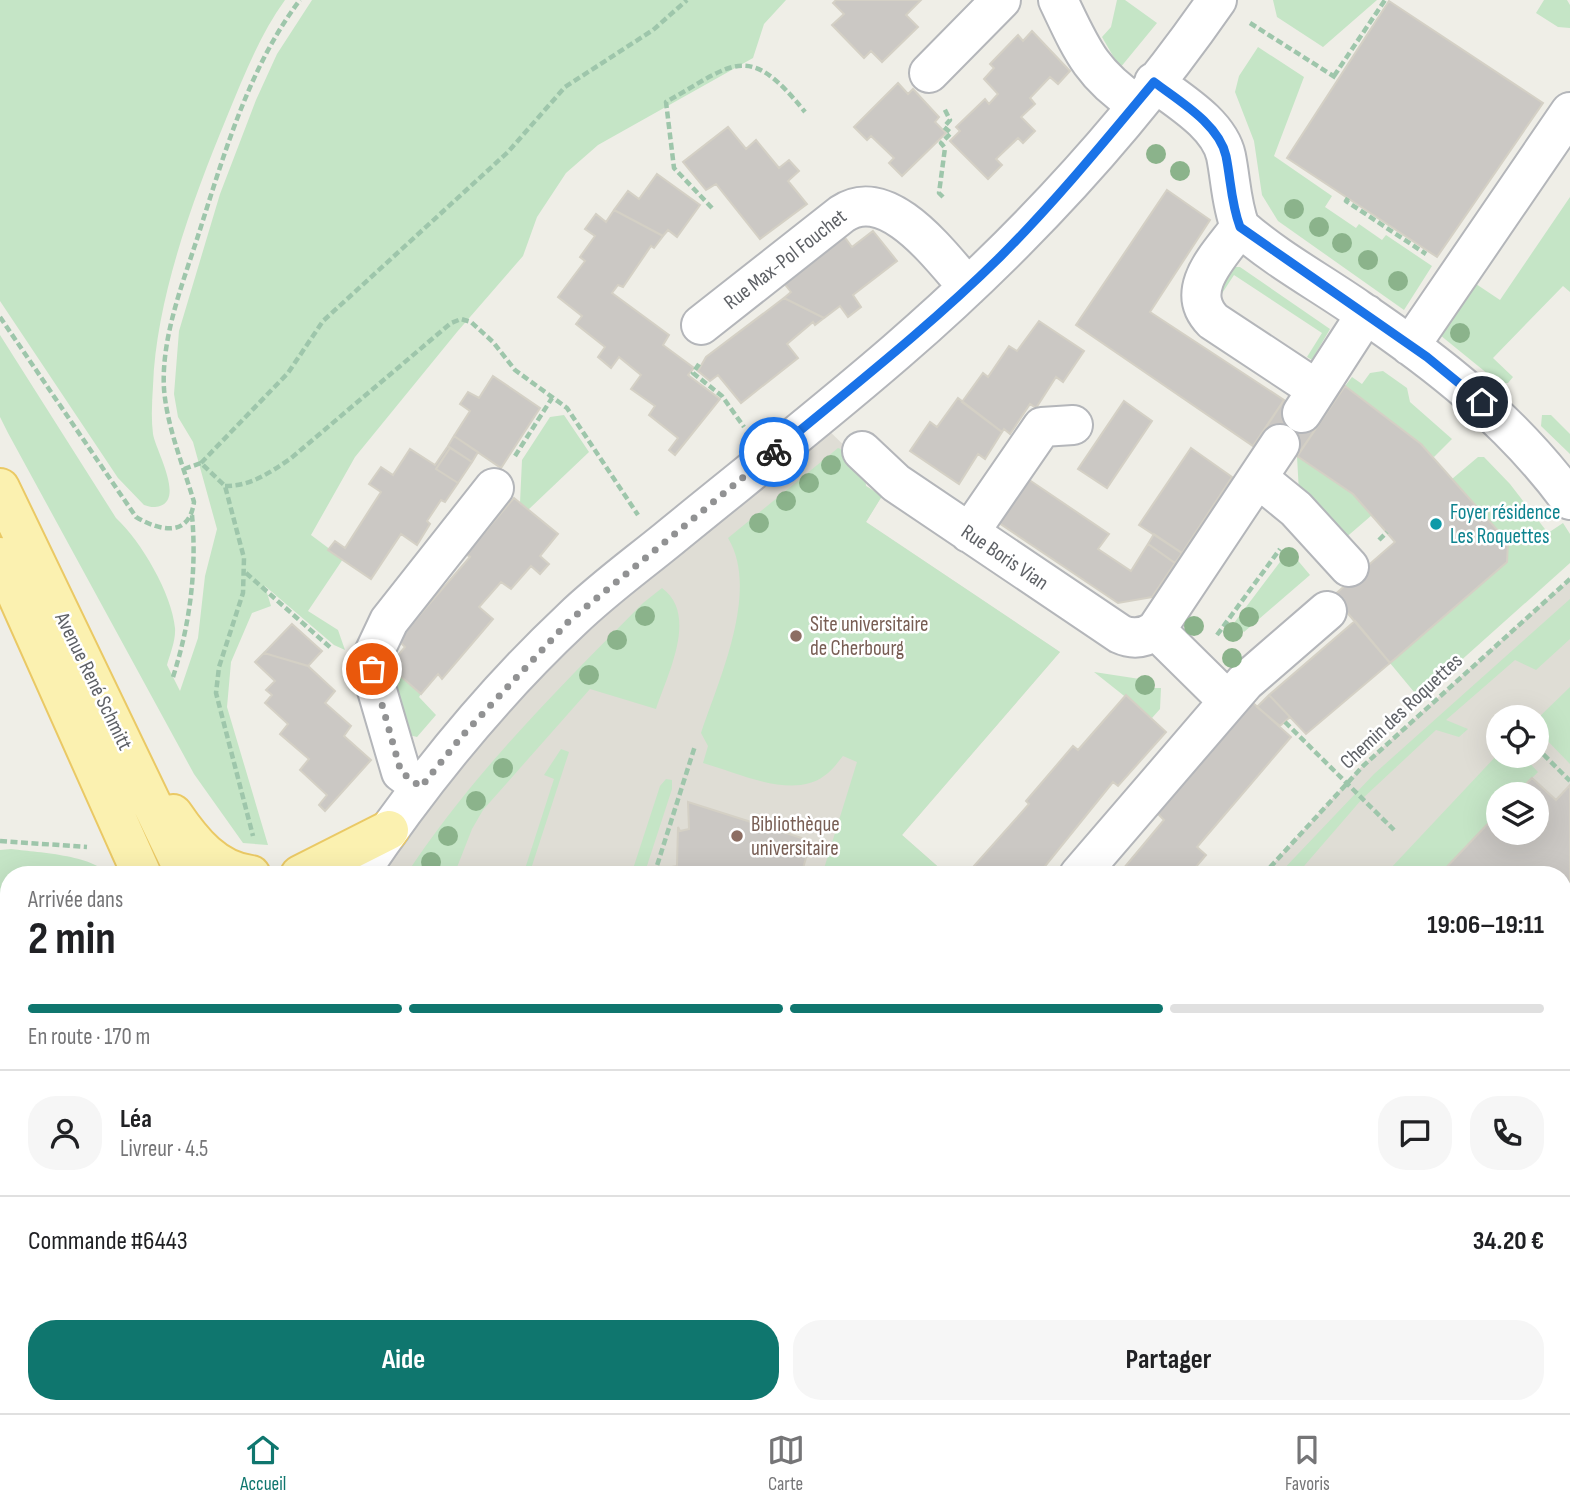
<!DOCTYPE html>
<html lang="fr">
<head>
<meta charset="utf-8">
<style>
	body { margin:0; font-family:"Sofia Sans Condensed",sans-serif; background:#f6f6f6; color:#202124; height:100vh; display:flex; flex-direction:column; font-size:26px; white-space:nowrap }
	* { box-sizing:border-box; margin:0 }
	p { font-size:23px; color:#757577 }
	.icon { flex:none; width:38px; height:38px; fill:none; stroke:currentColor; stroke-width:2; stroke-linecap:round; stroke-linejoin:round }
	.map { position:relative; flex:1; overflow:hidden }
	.details { position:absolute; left:0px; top:866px; width:1572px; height:548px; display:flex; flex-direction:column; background:#fff; border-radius:28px 28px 0 0; box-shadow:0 7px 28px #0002 }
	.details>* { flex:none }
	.tools { position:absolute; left:1486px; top:705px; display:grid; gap:14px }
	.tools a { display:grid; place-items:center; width:63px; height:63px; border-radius:50%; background:#fff; box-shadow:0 7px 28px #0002; font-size:35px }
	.pin { position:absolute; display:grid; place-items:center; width:60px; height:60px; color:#fff; margin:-30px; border:4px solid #fff; border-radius:50%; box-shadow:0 2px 7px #0007 }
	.courier { position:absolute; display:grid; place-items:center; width:70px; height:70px; margin:-35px; border:5px solid #1a73e8; border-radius:50%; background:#fff; color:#222; box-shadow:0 2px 9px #0007 }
	.headline em { font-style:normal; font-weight:700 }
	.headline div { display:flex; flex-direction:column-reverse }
	.headline { display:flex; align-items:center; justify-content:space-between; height:119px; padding:0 28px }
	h1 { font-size:46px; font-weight:700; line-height:52px }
	.bar { display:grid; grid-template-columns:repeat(4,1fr); gap:10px 7px; align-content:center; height:84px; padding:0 28px }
	.bar i { height:9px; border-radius:5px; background:#e0e0e0 }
	.bar .active { background:#0f766e }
	.bar p { grid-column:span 4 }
	.line { display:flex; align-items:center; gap:18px; padding:0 28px; border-top:2px solid #e0e0e0 }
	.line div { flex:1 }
	.round { display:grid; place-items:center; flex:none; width:74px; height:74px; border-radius:28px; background:#f6f6f6 }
	.primary-button { display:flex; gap:14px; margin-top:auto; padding:14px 28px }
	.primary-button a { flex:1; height:80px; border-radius:28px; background:#0f766e; color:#fff; font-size:28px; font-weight:700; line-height:80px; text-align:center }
	.primary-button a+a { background:#f6f6f6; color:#202124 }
	.tab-bar { display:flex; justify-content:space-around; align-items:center; height:98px; border-top:2px solid #e0e0e0; background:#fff; font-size:19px; color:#757577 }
	.tab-bar a { display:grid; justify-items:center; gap:4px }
	.tab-bar .active { color:#0f766e }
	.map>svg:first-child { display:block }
	.education { fill:#dfddd5; fill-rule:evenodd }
	.green { fill:#c5e5c6 }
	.building { fill:#cbc8c4; stroke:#d4d0c5; stroke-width:2 }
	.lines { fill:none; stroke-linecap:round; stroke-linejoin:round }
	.minor-tunnel { stroke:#cbcbc7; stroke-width:38; stroke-dasharray:38 19; stroke-linecap:butt }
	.minor-casing { stroke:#b4b6ba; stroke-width:42 }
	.major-casing { stroke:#eac965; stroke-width:42 }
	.path { stroke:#9ec6ab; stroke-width:4.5; stroke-dasharray:7 3.5; stroke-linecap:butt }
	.minor { stroke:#fff; stroke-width:38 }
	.major { stroke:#fbf1b0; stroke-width:38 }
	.tree { fill:#8bb38b }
	.done { stroke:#919293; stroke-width:7; stroke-dasharray:0 12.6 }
	.route { stroke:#1a73e8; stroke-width:9 }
	.culture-dot { fill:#0f9aa8; stroke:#fff; stroke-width:2.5 }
	.education-dot { fill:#8d6e63; stroke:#fff; stroke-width:2.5 }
	.labels { text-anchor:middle; stroke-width:5; stroke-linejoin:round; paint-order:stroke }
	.street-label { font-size:21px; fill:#5e6166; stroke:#fff }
	.culture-label { font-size:21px; fill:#0d838f; stroke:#fff; text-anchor:start }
	.education-label { font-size:21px; fill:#785e54; stroke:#fff; text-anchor:start }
</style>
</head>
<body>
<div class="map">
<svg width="1570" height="1413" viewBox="0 0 1570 1413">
	<rect width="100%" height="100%" fill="#efeee7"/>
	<!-- education -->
	<path class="education" d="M815 417 862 463 866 486 882 496 866 522 1060 652 902 835 944 872 941 875H358L462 736Z
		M1570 579V1413H1472L1462 1405H1563V875H1263L1363 765ZM1498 718H1536V756H1498ZM1498 794H1536V833H1498Z
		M77 1405H663L656 1413H74Z"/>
	<!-- green -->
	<path class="green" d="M0 0H285C259 36 243 78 226 119 193 199 156 299 153 386 152 402 151 418 153 434 156 451 184 498 160 506 154 508 150 507 144 505L118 478 0 301Z
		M312 0H786L764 24 753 58 598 145 566 173 537 217 523 256 457 332 355 457 311 535 343 559 308 611 338 630 345 650 334 645 265 586 271 606 252 613 231 662 227 707 268 845 243 843 194 774 8 433 0 417V335L116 518C141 541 172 594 175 628 176 640 170 654 167 665L180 691 198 638 205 576 217 529 193 442 178 417 174 394 179 331 220 194 256 100 277 54Z
		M1117 0H1125L1157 23 1120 68 1102 37 1111 27Z
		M1273 0H1377L1323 47 1277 17Z
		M1544 0H1567L1570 5V28L1558 27 1536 13Z
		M1258 47 1304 77 1274 156 1332 196 1325 207 1356 228 1359 224 1382 240 1386 235 1432 266 1404 310 1278 221 1262 195 1254 141 1235 92 1239 76Z
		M1570 197V292L1563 286 1493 358 1513 377 1508 383H1499L1440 335 1473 282 1500 300Z
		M1233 267H1240L1330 329 1312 360 1307 357 1322 333 1234 275 1219 298H1215Z
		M1383 371 1407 388 1410 402 1452 439 1434 457 1345 386 1352 377 1362 384 1370 373Z
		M564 415 589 452 528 510 520 503 522 460 550 417Z
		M1542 415H1551L1570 434V454L1541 426Z
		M838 448C851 452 866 471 866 486L882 496 866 522 1060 652 902 835 944 872 941 875H822L857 762 843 756C837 763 832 771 824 776 792 800 736 772 703 763L708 746 701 733C719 679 760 591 728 538Z
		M1297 456 1353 494 1372 515 1343 540 1299 493Z
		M1478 457H1484L1510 484 1548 533 1563 523 1570 534V563L1419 698 1390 663 1452 479Z
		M1289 550 1310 575 1244 632 1234 623Z
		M662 588C699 615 667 675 656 709L590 689 483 810 472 829 454 875H406C471 775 559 688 643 603Z
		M1570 599V639L1536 670 1515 660 1446 720 1468 729 1459 737 1436 730 1362 799 1298 873 1304 875H1278L1374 774Z
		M389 666 421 694 419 697 436 715 417 737 409 735Z
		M1094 672 1153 681 1152 688H1161L1160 709 1152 718Z
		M1570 687V764L1537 730 1536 720Z
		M561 749 569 752 529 875H523L554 779 544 775Z
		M1498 754 1523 756 1538 772 1516 794H1498V813L1439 875H1394L1389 870Z
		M666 779 672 780V789L644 875H631L660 786Z
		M11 849C33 852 97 855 107 875H9V1405H77L74 1413H0V850Z
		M1570 1028V1204L1563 1199V1041Z
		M1563 1377 1570 1382V1413H1498L1487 1405H1563Z
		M278 1405H362L366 1413H274Z
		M476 1405H663L656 1413H479Z"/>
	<!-- building -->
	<path class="building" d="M836 0H921L906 15 918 27 882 62 871 51 864 58 832 25 844 14 833 3Z
		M1389 1 1543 103 1437 257 1287 158Z
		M1032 31 1070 71 1058 84 1050 77 1030 98 1035 104 1021 117 1035 131 1023 143 1018 138 996 159 1002 165 988 179 950 141 960 131 956 127 985 99 989 104 998 94 984 79 994 68 990 64 1018 35 1023 41Z
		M898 83 908 94 913 89 939 117 935 122 946 133 902 176 889 163 894 158 871 136 867 140 854 127Z
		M728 127 746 149 756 140 779 168 789 160 799 171 788 181 807 204 760 239 716 184 706 190 683 162Z
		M657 174 700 205 677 237 668 230 663 236 614 210 628 191 639 199Z
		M1167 190 1210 220 1150 312 1284 400 1253 446 1076 325Z
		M614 210 663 236 654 248 651 246 623 287 618 285 612 293 669 335 663 345 694 368 688 375 720 399 675 455 669 450 678 438 649 415 655 406 631 389 641 375 619 357 611 368 598 357 605 347 576 324 582 316 558 297 585 261 580 257 595 236 585 229 596 214 606 222Z
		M873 231 897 261 853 295 861 307 848 317 840 306 824 318 784 298 791 292 783 282 843 235 852 247Z
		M784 298 824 318 815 325 813 322 787 344 798 358 741 403 718 375 710 381 698 371 706 357Z
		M1039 321 1084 351 1063 382 1056 377 1036 408 1030 404 1010 434 1004 429 1002 432 962 402 983 373 988 377 1009 346 1017 351Z
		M493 376 540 408 501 468 454 436 470 411 460 404 468 392 479 398Z
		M1345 386 1421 444 1508 542 1507 562 1390 663 1333 596 1395 542 1353 494 1297 456Z
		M958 398 1002 432 985 459 978 454 959 484 910 451 930 422 937 427Z
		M1284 400 1319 424 1298 455 1263 432Z
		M1124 401 1152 421 1107 488 1078 469Z
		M454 436 478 452 472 462 448 446Z
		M448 446 450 448 436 469 458 483 445 502 441 500 427 521 430 524 417 545 401 534 371 579 328 550 335 541 345 548 381 492 369 484 381 467 393 475 410 449 435 465Z
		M450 448 472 462 458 483 436 469Z
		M1191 448 1232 477 1182 553 1139 525Z
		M1019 473 1109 534 1098 549 1131 571 1148 544 1175 563 1152 597 1118 603 990 517Z
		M514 498 558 534 540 556 549 564 540 574 531 566 511 589 501 582 479 607 493 619 442 679 438 674 421 694 389 666 405 647 398 640 470 557 466 554Z
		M1154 534 1182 553 1175 563 1148 544Z
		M1355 621 1390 663 1306 734 1269 695Z
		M292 624 322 651 308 666 264 653Z
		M264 653 308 666 335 691 325 703 351 726 344 736 371 760 325 811 319 805 327 795 300 770 309 759 280 734 288 724 265 703 272 695 266 690 275 681 255 662Z
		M1126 695 1166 732 1118 786 1113 782 1038 875H966L1029 804 1026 801 1073 746 1078 750Z
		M1269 695 1290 717 1280 726 1257 707Z
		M1252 702 1291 737 1197 847 1206 855 1189 875H1118L1164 820 1157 813Z
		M1532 778 1556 800 1570 785V942L1563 935V875H1439L1498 813V833H1536V794H1516Z
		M688 802 811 841 801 875H668L666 868 677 866 678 827 680 831 689 829Z
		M1563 935 1570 942V983L1563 976Z
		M87 1405H146L162 1413H83Z
		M1207 1405H1258L1259 1409 1247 1413H1209Z"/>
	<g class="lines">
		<!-- minor-tunnel -->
		<path class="minor-tunnel" d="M130 1413 132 1405"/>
		<!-- minor casing -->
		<g class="minor-casing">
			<path id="minor" d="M1058 0C1081 48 1090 73 1136 104
				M929 73 1001 0
				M1154 82C1179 101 1219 124 1226 156 1231 181 1231 203 1240 227 1275 258 1319 282 1358 309 1438 363 1512 421 1570 500
				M1240 227C1221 254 1182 289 1213 321L1316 389
				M701 325 842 214C888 183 940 256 968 287
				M1410 346 1570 112
				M1302 413 1366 314
				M862 451 896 483 1120 634C1133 640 1145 638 1156 630L1280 444
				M1258 478 1296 509 1349 567
				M969 533 1042 427 1073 425
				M1156 630 1228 701
				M421 787 401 772 374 680 372 657 389 621 494 488
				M358 875C420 783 491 695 572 619 602 590 635 566 667 540 744 477 822 416 897 351 1016 248 1127 130 1217 0
				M1079 875 1245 682 1327 611
				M981 1413 982 1405"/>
		</g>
		<!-- major casing -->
		<g class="major-casing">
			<path id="major" d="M0 488 186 875
				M0 557 142 875
				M173 814C192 842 215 871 251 875
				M300 875 389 830
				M407 1405 413 1413"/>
		</g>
		<!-- path -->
		<path class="path" d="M1250 23 1338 79
			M1334 76 1385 0
			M943 197 939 193 945 148 941 143 951 133 944 127 950 120 944 108
			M1348 198 1346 201 1426 254
			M712 208 674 168 666 102C735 63 748 41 805 112
			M0 317 136 517C160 531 189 538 194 502 183 465 167 427 164 389 161 339 182 285 197 239 223 158 248 68 300 0
			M699 364 693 373 722 396 744 427
			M515 456 552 398
			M201 463 288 373 323 321 508 152 565 87 653 30 687 0
			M184 469 201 463 225 486 244 558 243 593 219 667 216 693 253 836
			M225 486C251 486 269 473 290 459L451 323 461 319 471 322 493 342 515 370 567 408 638 515
			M1379 540 1387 532
			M246 573 332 649
			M1217 635 1280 549
			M173 677C190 624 197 570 192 515
			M1507 717V718
			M1285 722 1394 830
			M1536 747 1570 781
			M0 841 87 847
			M654 875 695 746
			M1263 875 1363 766 1570 579
			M0 984 9 978
			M1563 1026 1570 1011
			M1563 1210 1570 1215
			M689 1405 699 1413
			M767 1405 779 1413
			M1462 1405 1472 1413
			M672 1413 679 1405
			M1164 1413 1165 1405"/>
		<!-- minor -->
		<use href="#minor" class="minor"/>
		<!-- major -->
		<use href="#major" class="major"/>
	</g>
	<!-- trees -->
	<g class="tree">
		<circle cx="1156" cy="154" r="10"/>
		<circle cx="1180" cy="171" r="10"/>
		<circle cx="1294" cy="209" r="10"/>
		<circle cx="1319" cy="227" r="10"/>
		<circle cx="1342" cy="243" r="10"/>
		<circle cx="1368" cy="260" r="10"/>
		<circle cx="1398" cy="281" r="10"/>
		<circle cx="1460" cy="333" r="10"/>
		<circle cx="831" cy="465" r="10"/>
		<circle cx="809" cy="483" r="10"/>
		<circle cx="786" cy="501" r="10"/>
		<circle cx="759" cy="523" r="10"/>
		<circle cx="1289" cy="557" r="10"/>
		<circle cx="645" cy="616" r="10"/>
		<circle cx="1249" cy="617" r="10"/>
		<circle cx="1194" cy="626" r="10"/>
		<circle cx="1233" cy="632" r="10"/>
		<circle cx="617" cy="640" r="10"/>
		<circle cx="1232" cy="658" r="10"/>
		<circle cx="589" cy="675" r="10"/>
		<circle cx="1145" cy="685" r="10"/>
		<circle cx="503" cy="768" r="10"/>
		<circle cx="476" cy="801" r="10"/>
		<circle cx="448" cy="836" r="10"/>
		<circle cx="431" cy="862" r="10"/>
	</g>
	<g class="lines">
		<!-- done -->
		<path class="done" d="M372 669 401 772 421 787 462 736 569 621 774 452"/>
		<!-- route -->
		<path class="route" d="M774 452C851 388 929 327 1000 257 1055 202 1104 142 1154 82 1179 101 1219 124 1226 156 1231 181 1231 203 1240 227L1427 357 1482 402"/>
	</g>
	<!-- markers -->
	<circle class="culture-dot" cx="1436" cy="524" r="7"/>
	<g class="education-dot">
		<circle cx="796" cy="636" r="7"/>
		<circle cx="737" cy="836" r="7"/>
	</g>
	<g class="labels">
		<!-- street labels -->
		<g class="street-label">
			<text transform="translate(785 259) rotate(-38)" y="7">Rue Max-Pol Fouchet</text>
			<text transform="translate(1005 557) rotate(34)" y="7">Rue Boris Vian</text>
			<text transform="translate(94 681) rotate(64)" y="7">Avenue René Schmitt</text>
			<text transform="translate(1401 711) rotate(-43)" y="7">Chemin des Roquettes</text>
		</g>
		<!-- culture labels -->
		<g class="culture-label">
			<text x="1450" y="519">Foyer résidence<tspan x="1450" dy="24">Les Roquettes</tspan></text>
		</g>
		<!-- education labels -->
		<g class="education-label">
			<text x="810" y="631">Site universitaire<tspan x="810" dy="24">de Cherbourg</tspan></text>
			<text x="751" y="831">Bibliothèque<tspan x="751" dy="24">universitaire</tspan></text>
		</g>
	</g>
</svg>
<div class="tools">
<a><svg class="icon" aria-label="locate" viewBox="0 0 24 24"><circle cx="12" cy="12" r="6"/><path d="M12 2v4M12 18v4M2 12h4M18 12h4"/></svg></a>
<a><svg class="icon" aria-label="layers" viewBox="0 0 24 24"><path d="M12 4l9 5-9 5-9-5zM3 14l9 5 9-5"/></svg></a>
</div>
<div class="pin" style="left:372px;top:669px;background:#ea580c"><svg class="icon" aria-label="bag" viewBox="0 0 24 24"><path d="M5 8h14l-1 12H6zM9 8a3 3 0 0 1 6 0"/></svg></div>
<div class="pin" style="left:1482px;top:402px;background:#1f2937"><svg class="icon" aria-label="home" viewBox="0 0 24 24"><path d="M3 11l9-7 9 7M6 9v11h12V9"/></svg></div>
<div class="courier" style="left:774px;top:452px"><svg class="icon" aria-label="bike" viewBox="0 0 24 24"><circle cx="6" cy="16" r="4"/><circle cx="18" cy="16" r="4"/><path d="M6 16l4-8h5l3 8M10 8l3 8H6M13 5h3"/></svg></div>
<section class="details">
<div class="headline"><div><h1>2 min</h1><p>Arrivée dans</p></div><em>19:06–19:11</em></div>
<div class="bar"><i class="active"></i><i class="active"></i><i class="active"></i><i></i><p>En route · 170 m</p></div>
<div class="line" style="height:126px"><a class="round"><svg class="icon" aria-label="person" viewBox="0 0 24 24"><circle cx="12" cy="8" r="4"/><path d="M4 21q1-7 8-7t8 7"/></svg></a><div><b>Léa</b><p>Livreur · 4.5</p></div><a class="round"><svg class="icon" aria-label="chat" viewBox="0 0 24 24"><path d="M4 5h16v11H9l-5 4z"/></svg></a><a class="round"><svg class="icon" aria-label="phone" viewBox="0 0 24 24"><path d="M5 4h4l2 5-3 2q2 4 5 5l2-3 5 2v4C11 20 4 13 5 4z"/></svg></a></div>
<div class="line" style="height:91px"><div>Commande #6443</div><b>34.20 €</b></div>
<div class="primary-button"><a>Aide</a><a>Partager</a></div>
</section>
</div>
<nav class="tab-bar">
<a class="active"><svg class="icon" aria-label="home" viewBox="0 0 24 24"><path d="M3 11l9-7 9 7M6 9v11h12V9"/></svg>Accueil</a>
<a><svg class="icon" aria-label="map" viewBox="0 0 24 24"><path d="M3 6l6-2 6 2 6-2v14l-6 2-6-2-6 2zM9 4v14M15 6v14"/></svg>Carte</a>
<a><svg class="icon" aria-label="saved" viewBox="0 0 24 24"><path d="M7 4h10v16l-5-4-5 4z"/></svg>Favoris</a>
</nav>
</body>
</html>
